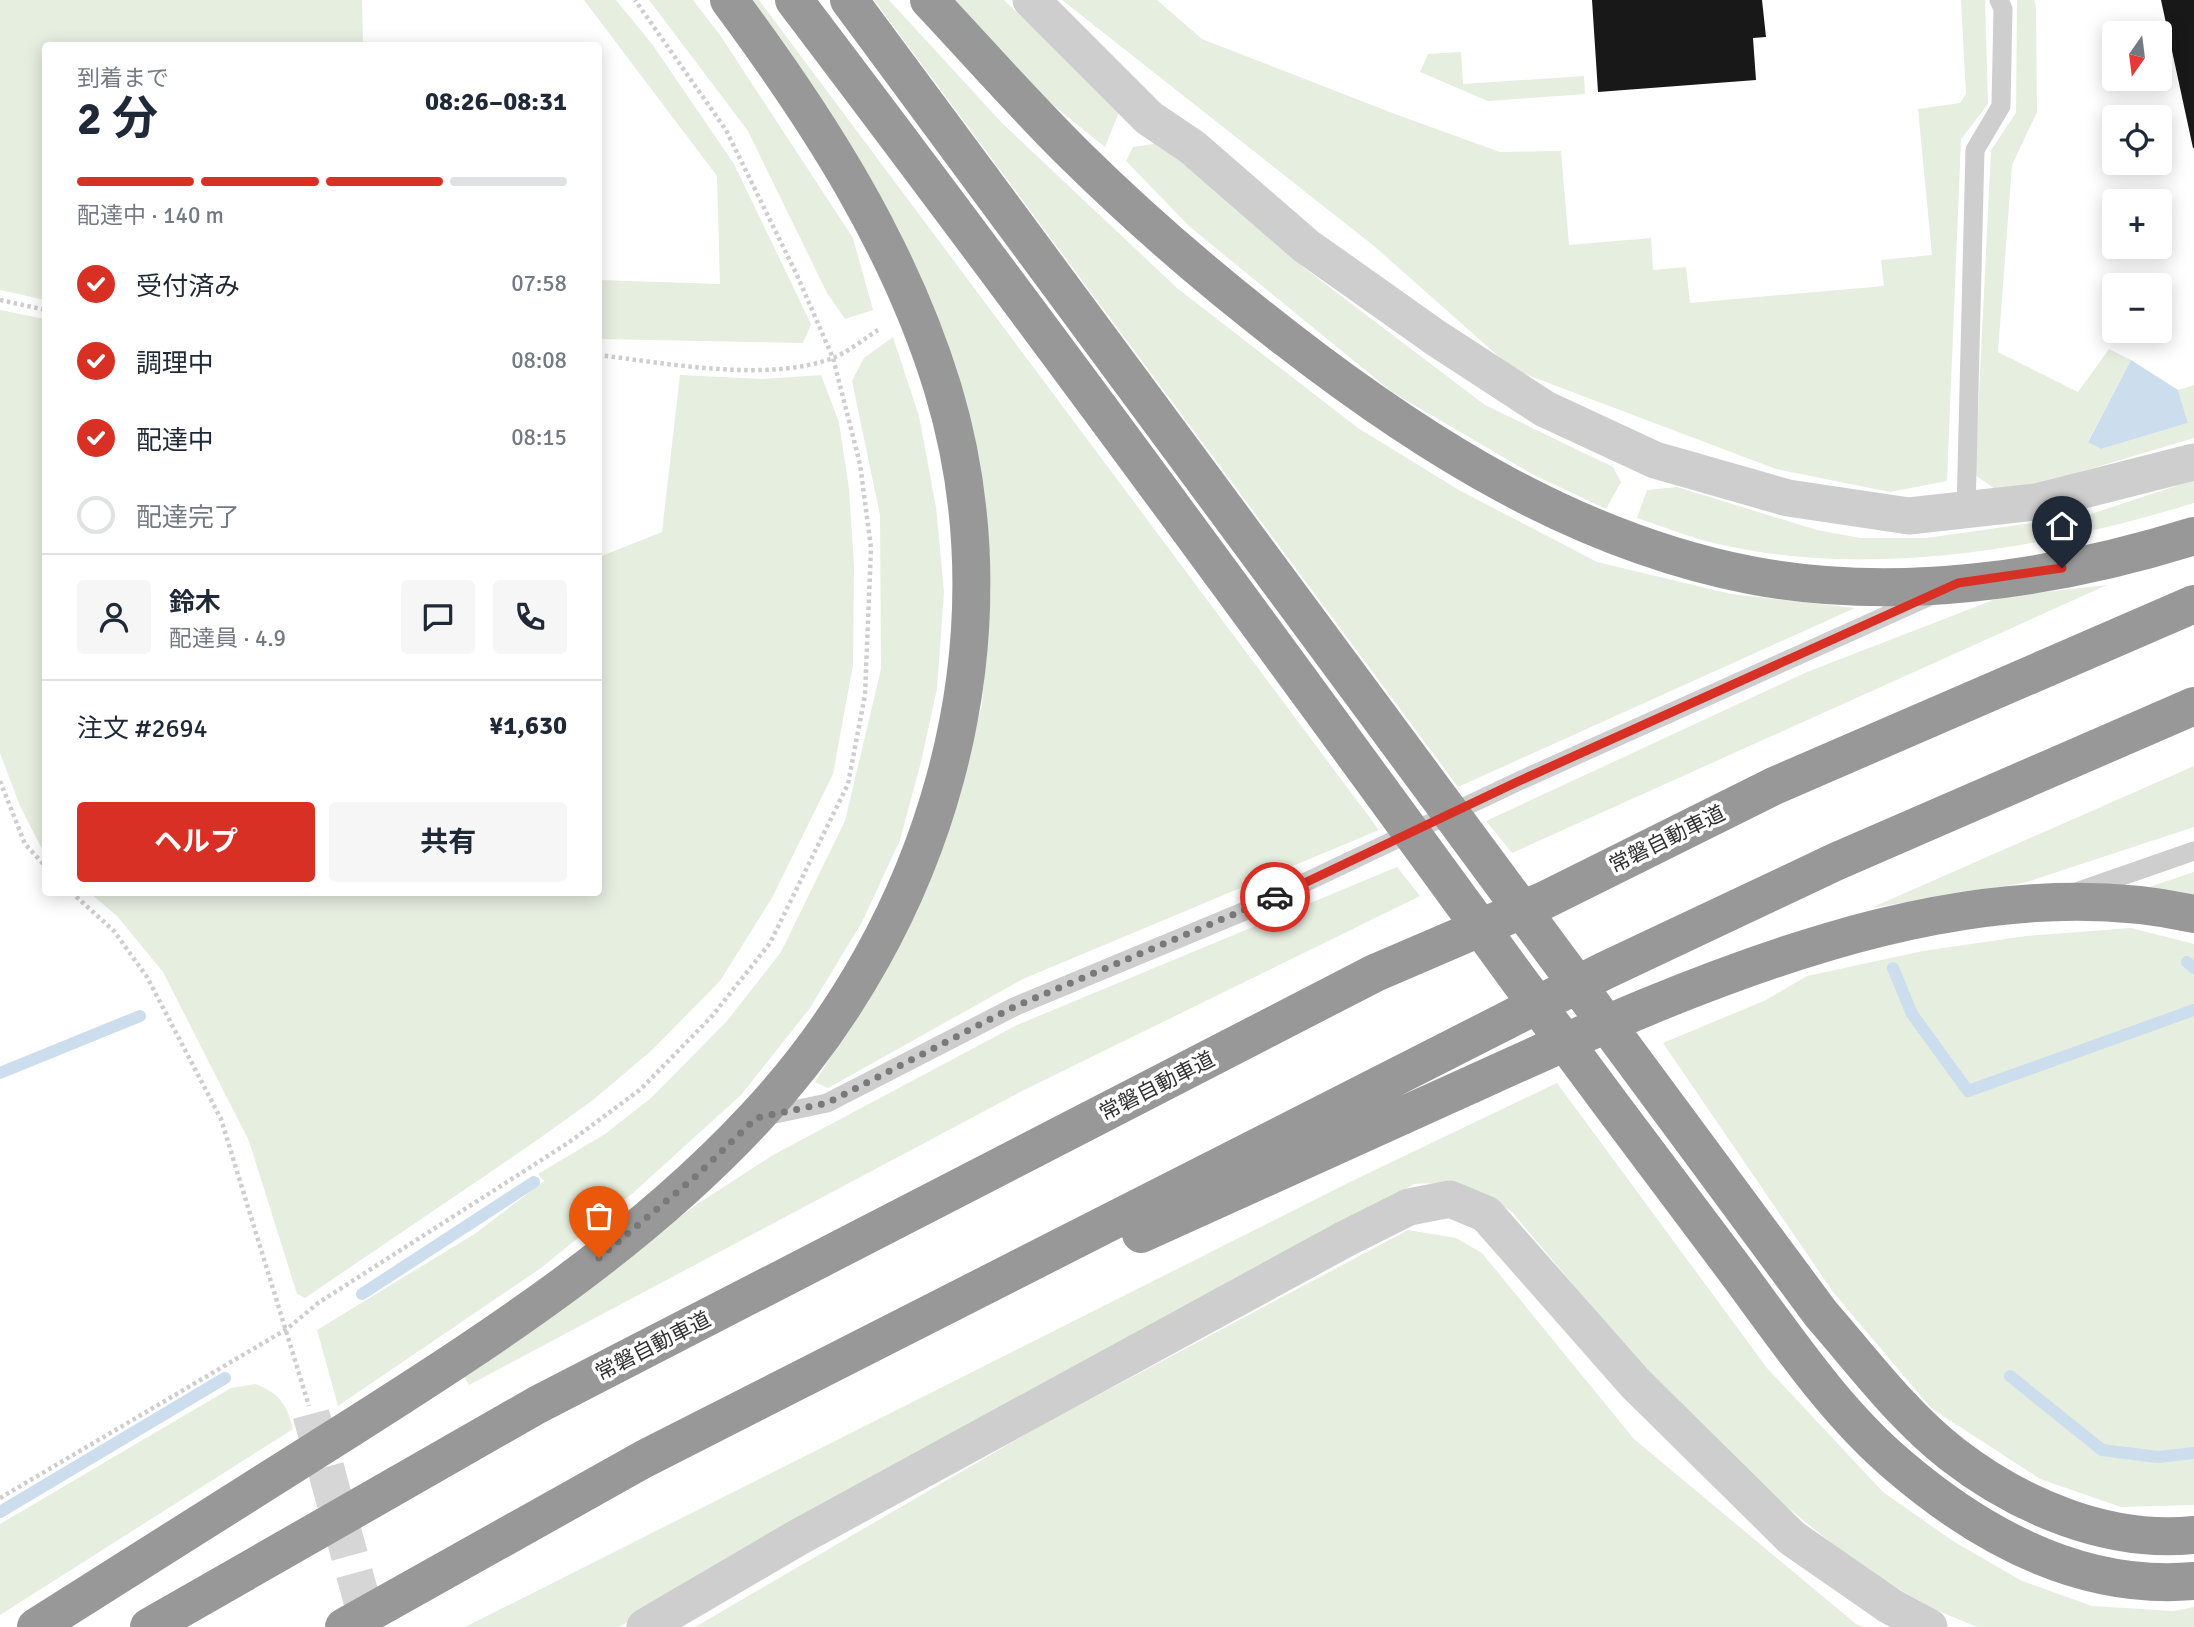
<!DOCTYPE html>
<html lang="ja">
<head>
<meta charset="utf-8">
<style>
	body { margin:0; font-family:Signika,"Noto Sans JP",sans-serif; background:#f6f6f7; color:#1f2937; height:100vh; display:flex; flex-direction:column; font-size:26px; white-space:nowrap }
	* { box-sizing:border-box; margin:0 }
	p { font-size:23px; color:#747a83 }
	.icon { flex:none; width:38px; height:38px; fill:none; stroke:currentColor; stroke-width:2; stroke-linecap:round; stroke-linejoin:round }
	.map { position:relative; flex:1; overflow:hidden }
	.drawer { position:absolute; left:42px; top:42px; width:560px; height:854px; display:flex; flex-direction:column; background:#fff; border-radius:7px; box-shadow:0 4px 18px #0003 }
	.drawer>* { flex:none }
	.needle { width:46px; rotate:194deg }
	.tools { position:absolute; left:2102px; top:21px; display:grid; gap:14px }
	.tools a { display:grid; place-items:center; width:70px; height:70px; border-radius:7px; background:#fff; box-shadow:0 4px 18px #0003; font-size:35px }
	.pin { position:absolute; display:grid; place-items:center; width:60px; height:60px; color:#fff; margin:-72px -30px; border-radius:50% 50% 50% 0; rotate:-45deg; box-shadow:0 0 7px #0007 }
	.pin .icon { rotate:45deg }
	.courier { position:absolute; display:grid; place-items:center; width:70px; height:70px; margin:-35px; border:5px solid #d93025; border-radius:50%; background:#fff; color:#222; box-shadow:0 2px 9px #0007 }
	.summary em { font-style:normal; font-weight:700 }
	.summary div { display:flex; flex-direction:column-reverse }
	.summary { display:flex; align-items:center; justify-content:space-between; height:119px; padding:0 35px }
	h1 { font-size:46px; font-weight:700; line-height:52px }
	.bar { display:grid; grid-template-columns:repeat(4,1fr); gap:10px 7px; align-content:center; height:84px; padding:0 35px }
	.bar i { height:9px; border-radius:5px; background:#e0e1e3 }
	.bar .on { background:#d93025 }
	.bar p { grid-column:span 4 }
	.line { display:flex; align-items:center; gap:18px; padding:0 35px; border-top:2px solid #e0e1e3 }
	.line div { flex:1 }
	.round { display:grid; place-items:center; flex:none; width:74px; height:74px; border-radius:7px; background:#f6f6f7 }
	ol { padding:0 35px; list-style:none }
	li { display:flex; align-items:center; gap:21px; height:77px }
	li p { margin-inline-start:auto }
	li .icon { padding:7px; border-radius:50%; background:#d93025; color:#fff; stroke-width:4 }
	li:last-child { color:#747a83 }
	li i { width:38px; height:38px; border:4px solid #e0e1e3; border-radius:50% }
	.button { display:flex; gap:14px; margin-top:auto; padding:14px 35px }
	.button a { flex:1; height:80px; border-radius:7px; background:#d93025; color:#fff; font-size:28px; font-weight:700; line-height:80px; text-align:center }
	.button a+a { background:#f6f6f7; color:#1f2937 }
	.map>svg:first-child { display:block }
	.green { fill:#e6eee0 }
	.water { fill:#cde }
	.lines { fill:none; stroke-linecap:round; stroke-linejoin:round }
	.stream { stroke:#cde; stroke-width:12 }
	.building { fill:#181818 }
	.street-tunnel { stroke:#d6d6d6; stroke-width:37; stroke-dasharray:37 18; stroke-linecap:butt }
	.path { stroke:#cecece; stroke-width:4.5; stroke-dasharray:3.5 3.5; stroke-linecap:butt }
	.lane { stroke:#cecece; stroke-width:19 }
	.street { stroke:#cecece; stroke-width:37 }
	.highway { stroke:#989898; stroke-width:38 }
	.done { stroke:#797979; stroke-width:7; stroke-dasharray:0 12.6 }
	.route { stroke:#d93025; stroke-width:9 }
	.labels { text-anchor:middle; stroke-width:7; stroke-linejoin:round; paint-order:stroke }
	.street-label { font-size:21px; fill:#313131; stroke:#fff }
</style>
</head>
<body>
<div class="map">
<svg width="2194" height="1627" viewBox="0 0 2194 1627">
	<rect width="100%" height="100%" fill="#fff"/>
	<!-- green -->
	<path class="green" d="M0 0H362L363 45 46 46 45 300 0 290Z
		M584 0H616L652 44 734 164 811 324 803 343 599 339V280L720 284 717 176Z
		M649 0H693L720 35 853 238 873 310 845 319 827 293 748 131Z
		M747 0H759L1379 830 1023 979 828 1088 815 1082 899 945 951 820 982 705 991 589 975 441 943 342 900 231 832 117Z
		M874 0H889L1002 123 1177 288 1358 428 1459 490 1597 562 1731 594 1855 608 1458 787Z
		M952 0H1004L1120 110 1105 147 1048 101Z
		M1062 0H1157L1202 39 1395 114 1500 152 1561 151 1569 245 1651 238 1653 270 1686 267 1690 303 1884 286 1881 260 1932 255 1918 109 1960 103 1966 94 1961 0H1985L1988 104 1961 139 1947 481 1890 492 1776 469 1514 370 1374 246Z
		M2017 0H2034L2036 6 2037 112 2012 165 1998 352 2078 392 2109 349 2131 360 2088 441 2101 449 2188 423 2178 390 2194 385V438L2033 486 1998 491 1975 475 1991 150 2016 113Z
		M1461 52 1463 84 1584 76 1585 94 1488 101 1420 72 1428 54Z
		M1160 143 1303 267 1485 405 1613 467 1621 482 1606 509 1532 474 1392 392 1190 227 1126 161 1133 147Z
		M0 310 45 319V855L20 806 0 753Z
		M893 337 919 416 936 507 944 592 937 689 921 762 900 840 862 922 810 1008 741 1095 633 1193 541 1268 338 1406 317 1330 476 1233 544 1181 538 1174 605 1134 651 1098 727 1021 781 952 845 821 881 669 880 515 852 381 864 358Z
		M680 375 762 379 821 375 839 422 849 489 854 565 853 665 833 774 773 896 720 981 651 1051 593 1100 533 1143 305 1298 297 1294 249 1141 163 972 117 916 90 893 598 892 599 557 662 532Z
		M2194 480V503C2047 548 1871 580 1718 544 1691 538 1664 527 1637 518L1647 490 1677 487 1817 530 1860 538H1926L2088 515Z
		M2107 585 1512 853 1486 821 1807 672 2001 597Z
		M2194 766V827L2024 883 1871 908Z
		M1397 867 1420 896 1022 1091 469 1385 462 1373 699 1203 773 1155 1017 1025Z
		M2194 872V897L2149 887Z
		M2131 928 2194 944V1505L2121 1507 2040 1479 1931 1408 1833 1292 1663 1043 1766 1000 1807 976 1923 951 2026 936Z
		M1557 1083 1767 1368 1883 1492 1953 1541 2022 1581 2092 1606 2174 1611 2194 1607V1627H1977L1936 1610 1863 1569 1770 1493 1661 1389 1512 1212C1477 1187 1456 1182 1414 1184L619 1627H465L1352 1181Z
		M1408 1230 1456 1238 1482 1253 1634 1439 1856 1624 1865 1627H695L1038 1427Z
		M255 1384C280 1393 287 1405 293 1429L0 1615V1524L231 1388Z"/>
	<!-- water -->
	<path class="water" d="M2131 360 2178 390 2188 423 2101 449 2088 442Z"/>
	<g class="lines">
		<!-- stream -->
		<path class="stream" d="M2187 962 2194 968
			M1893 968 1912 1014 1968 1091 2194 1010
			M0 1073 140 1016
			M362 1294 534 1182
			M2010 1376 2102 1450 2158 1457 2194 1453
			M0 1512 225 1378"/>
	</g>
	<!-- building -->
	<path class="building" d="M1592 0H1762L1766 37 1753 38 1756 80 1598 92Z
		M2161 0H2194V148H2193Z"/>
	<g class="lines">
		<!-- street-tunnel -->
		<path class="street-tunnel" d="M311 1414 369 1627"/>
		<!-- path -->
		<path class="path" d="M0 300 46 310
			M598 355C667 363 767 383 833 358 848 352 864 339 878 330
			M0 781 25 844 46 867
			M71 892 114 931 147 977 221 1119 309 1406
			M0 1498 287 1329 318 1303 568 1143 641 1089 713 1015 770 943 848 784 865 695 871 548 860 464 833 358 796 273 726 130 635 0"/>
		<!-- lane -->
		<path class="lane" d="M1966 510 1975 150 2001 106 2003 9 1999 0
			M2079 891 2194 851
			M761 1117 827 1103 1016 1006 1245 911 1519 781 1930 596"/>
		<!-- street -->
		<path class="street" d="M1031 0 1149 118 1192 147 1306 246 1436 338 1545 409 1655 460 1788 498 1909 516 2036 502 2194 462
			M645 1627 797 1538 1345 1239 1409 1207 1450 1199 1486 1214 1635 1383 1792 1538 1890 1606 1929 1627"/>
		<!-- highway -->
		<path class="highway" d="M794 0C1039 323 1279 651 1518 979 1591 1078 1665 1177 1739 1275 1788 1341 1836 1413 1899 1466 1982 1537 2081 1591 2194 1581
			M849 0 1821 1314C1863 1362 1902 1415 1952 1454 2019 1506 2108 1544 2194 1535
			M929 0C978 52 1025 106 1076 156 1143 222 1213 282 1287 339 1425 446 1576 541 1750 575 1895 603 2054 580 2194 536
			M1141 1234C1250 1184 1359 1135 1468 1086 1681 989 1956 861 2194 914
			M36 1627C141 1561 246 1494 351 1428 494 1337 639 1243 755 1118 935 926 1020 645 943 389 899 245 818 120 729 0
			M149 1627 537 1405 1375 973 1545 900 1774 786 2194 604
			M344 1627 644 1459 1604 971 1835 862 2194 706"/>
	</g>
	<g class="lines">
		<!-- done -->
		<path class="done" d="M599 1258 696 1176 756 1118 827 1103 1016 1006 1275 897"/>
		<!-- route -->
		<path class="route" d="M1275 897 1519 781 1958 583 2062 568"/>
	</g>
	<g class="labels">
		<!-- street labels -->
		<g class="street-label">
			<text transform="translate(1667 839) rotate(-26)" y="7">常磐自動車道</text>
			<text transform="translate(1157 1086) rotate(-27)" y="7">常磐自動車道</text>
			<text transform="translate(653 1346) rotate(-27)" y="7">常磐自動車道</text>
		</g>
	</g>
</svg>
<div class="tools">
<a><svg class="needle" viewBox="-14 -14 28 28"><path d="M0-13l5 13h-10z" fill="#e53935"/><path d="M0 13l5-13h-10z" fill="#747a83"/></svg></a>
<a><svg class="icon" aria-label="locate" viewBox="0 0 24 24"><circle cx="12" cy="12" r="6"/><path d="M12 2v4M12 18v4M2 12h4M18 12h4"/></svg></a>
<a>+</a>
<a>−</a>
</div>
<div class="pin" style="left:599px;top:1258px;background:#ea580c"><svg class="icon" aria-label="bag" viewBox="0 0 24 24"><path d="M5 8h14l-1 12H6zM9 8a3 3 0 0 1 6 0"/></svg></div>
<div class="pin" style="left:2062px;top:568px;background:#1f2937"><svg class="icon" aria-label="home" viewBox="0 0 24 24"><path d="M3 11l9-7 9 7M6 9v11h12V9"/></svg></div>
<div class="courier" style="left:1275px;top:897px"><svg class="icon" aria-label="car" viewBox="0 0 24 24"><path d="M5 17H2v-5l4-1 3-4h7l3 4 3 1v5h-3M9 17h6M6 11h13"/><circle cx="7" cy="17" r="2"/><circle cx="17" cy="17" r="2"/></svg></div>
<section class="drawer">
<div class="summary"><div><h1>2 分</h1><p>到着まで</p></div><em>08:26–08:31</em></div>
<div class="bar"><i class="on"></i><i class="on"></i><i class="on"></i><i></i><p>配達中 · 140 m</p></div>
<ol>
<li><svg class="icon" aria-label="check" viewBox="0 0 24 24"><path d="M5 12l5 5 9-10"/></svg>受付済み<p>07:58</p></li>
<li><svg class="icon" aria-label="check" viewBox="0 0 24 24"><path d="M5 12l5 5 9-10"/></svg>調理中<p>08:08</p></li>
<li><svg class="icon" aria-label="check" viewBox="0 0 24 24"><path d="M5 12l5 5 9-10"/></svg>配達中<p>08:15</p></li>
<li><i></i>配達完了</li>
</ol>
<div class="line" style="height:126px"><a class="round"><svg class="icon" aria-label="person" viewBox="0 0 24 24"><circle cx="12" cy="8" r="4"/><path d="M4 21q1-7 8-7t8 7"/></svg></a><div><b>鈴木</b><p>配達員 · 4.9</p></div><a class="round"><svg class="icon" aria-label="chat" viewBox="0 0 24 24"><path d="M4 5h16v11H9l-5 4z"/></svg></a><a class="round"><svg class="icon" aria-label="phone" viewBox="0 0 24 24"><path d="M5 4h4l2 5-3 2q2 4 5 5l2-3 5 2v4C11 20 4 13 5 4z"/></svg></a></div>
<div class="line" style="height:91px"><div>注文 #2694</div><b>¥1,630</b></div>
<div class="button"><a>ヘルプ</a><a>共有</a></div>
</section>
</div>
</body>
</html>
